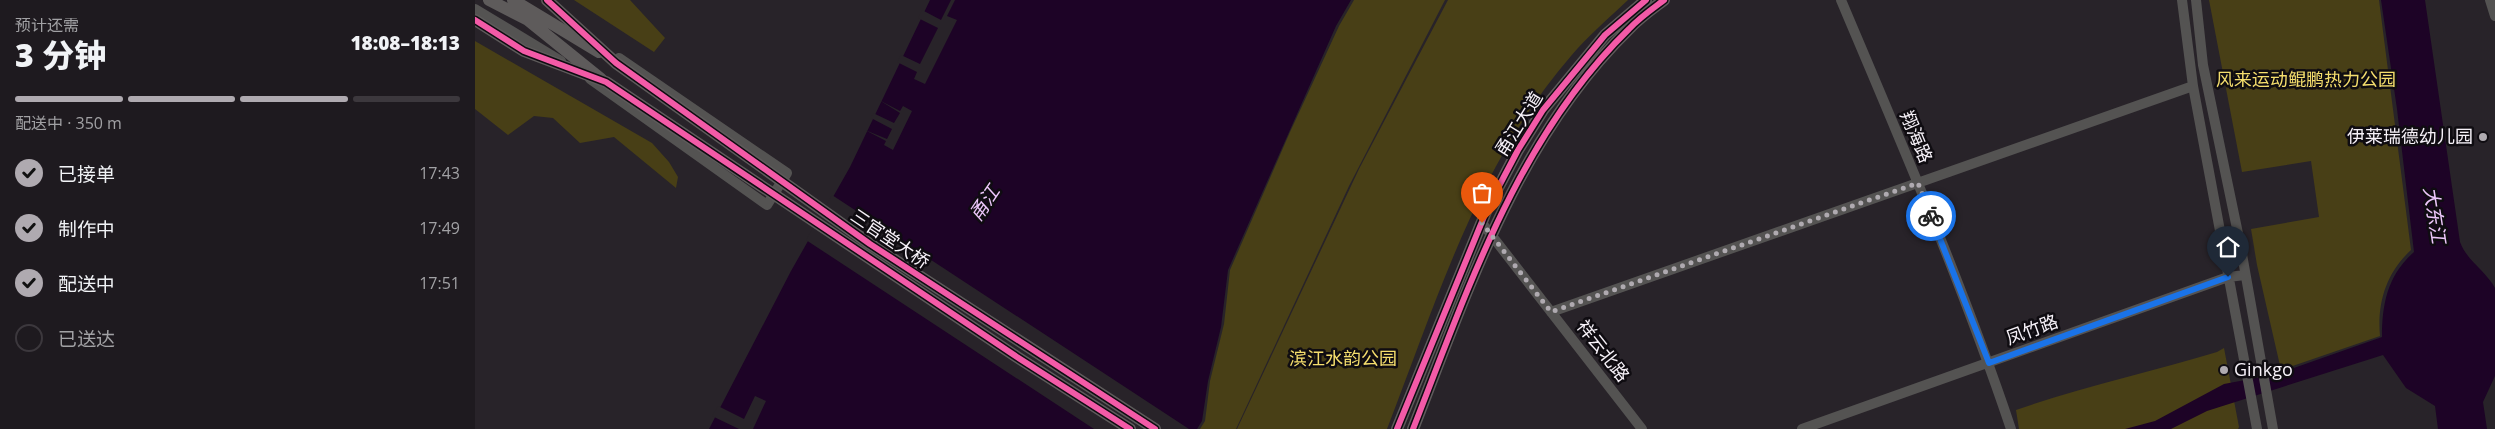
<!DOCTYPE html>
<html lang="zh">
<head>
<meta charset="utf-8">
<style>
	body { margin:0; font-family:"Open Sans","Noto Sans SC",sans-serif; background:#2b272c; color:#f1f3f6; height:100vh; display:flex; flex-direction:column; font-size:19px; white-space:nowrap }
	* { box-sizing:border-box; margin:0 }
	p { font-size:16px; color:#a1a1a4 }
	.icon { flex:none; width:28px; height:28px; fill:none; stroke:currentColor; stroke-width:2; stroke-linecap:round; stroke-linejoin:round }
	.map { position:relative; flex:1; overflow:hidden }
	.panel { display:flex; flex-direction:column; background:#1e1a1f; width:475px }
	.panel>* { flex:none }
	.pin { position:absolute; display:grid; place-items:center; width:42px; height:42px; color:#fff; margin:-51px -21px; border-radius:50% 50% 50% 0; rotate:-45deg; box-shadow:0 0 5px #0007 }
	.pin .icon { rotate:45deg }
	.courier { position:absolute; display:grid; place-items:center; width:50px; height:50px; margin:-25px; border:4px solid #1a73e8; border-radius:50%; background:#fff; color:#222; box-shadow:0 1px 6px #0007 }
	.headline em { font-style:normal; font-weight:800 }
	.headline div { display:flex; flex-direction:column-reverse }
	.headline { display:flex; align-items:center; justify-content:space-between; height:85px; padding:0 15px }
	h1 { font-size:32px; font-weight:800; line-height:38px }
	.bar { display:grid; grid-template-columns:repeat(4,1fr); gap:8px 5px; align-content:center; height:60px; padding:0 15px }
	.bar i { height:6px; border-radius:4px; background:#3c383d }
	.bar .active { background:#afaab0 }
	.bar p { grid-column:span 4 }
	ol { padding:0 15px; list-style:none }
	li { display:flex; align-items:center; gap:15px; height:55px }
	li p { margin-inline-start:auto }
	li .icon { padding:5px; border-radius:50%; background:#afaab0; color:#111; stroke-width:4 }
	li:last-child { color:#a1a1a4 }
	li i { width:28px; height:28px; border:2px solid #3c383d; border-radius:50% }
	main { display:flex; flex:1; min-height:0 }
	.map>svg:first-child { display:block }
	.green { fill:#483f16 }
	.water { fill:#1d0326 }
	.pier { fill:#282329 }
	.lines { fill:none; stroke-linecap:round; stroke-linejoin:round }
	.minor { stroke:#545352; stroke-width:10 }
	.major { stroke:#5e5b5b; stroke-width:12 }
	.major-bridge { stroke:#5e5b5b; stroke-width:12 }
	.cycleway-casing { stroke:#0f0c11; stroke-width:9 }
	.cycleway { stroke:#f35aa7; stroke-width:6 }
	.done { stroke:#afaab0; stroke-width:5; stroke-dasharray:0 9 }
	.route { stroke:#1a73e8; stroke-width:6 }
	.poi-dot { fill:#afaab0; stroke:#0f0c11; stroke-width:2 }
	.labels { text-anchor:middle; stroke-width:5; stroke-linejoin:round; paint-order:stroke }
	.park-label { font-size:18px; fill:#f5de6d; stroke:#0f0c11 }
	.street-label { font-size:18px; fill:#f7f2f9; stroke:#0f0c11 }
	.poi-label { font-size:18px; fill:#f7f2f9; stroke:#0f0c11; text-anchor:end }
	.water-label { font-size:19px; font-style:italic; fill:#edc7fb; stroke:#0f0c11 }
</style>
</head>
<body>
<main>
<section class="panel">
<div class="headline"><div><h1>3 分钟</h1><p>预计还需</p></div><em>18:08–18:13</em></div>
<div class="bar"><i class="active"></i><i class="active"></i><i class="active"></i><i></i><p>配送中 · 350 m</p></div>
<ol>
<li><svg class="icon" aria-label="check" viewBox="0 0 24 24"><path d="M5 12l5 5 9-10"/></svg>已接单<p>17:43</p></li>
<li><svg class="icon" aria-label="check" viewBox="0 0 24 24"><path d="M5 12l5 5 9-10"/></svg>制作中<p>17:49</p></li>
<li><svg class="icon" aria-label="check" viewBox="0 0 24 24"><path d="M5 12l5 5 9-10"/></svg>配送中<p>17:51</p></li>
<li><i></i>已送达</li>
</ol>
</section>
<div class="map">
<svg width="2020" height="429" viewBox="0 0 2020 429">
	<rect width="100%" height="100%" fill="#282329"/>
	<!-- green -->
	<path class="green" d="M99 0H155L190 38 179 52Z
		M879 0H970L874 186 761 429H725L730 421 735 381 749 324 755 270 815 132 864 26Z
		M973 0H1153C1134 18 1113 36 1096 56 1003 163 962 300 912 429H762L884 169Z
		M1734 0H1904L1936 250C1911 273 1902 303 1905 336L1806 370 1782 265 1776 229 1844 217 1836 161 1767 172Z
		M0 41 177 143 194 162 203 177 201 188 139 137 105 143 78 118 59 116 33 135 0 109Z
		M1749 348 1764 427 1763 429H1544L1541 410C1607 387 1675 372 1742 352Z"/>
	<!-- water -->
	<path class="water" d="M455 0H876L861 26 753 270 746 327 733 381 727 421 722 429H234L316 271 375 167Z
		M1906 0H1950L1985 242C1992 261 2011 271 2020 288V376L2008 402 2012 429H1963L1960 406 1931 388 1908 355 1732 411 1696 429H1650L1680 421 1749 384 1802 374 1907 337C1907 303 1913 275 1939 252L1922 109Z"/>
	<!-- pier -->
	<path class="pier" d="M476 0H480L472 16 482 20 450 84 439 79 442 72 422 62 426 55 445 64 463 28 443 18 447 10 466 20Z
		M404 100 425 111 428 106 437 111 418 150 409 145 411 141 390 130 412 139 417 129 396 118 398 113 419 123 425 113Z
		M357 195 714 429H619L331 240Z
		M280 396 291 401 278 429H264L237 416 243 406 269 419Z"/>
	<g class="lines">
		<!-- minor -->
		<path class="minor" d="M1366 0C1426 142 1487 283 1536 429
			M1707 0 1718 86 1782 429
			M1721 0 1728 65 1765 243 1798 429
			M2015 0 2020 16
			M0 9 86 61
			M115 79 292 205 312 173 144 58
			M1007 223 1167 429
			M1076 312 1718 86
			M1327 429 1753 277 1770 275"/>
		<!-- major -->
		<path class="major" d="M14 0 53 20 126 79
			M38 0 124 52
			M922 429 1013 207 1043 150 1068 110 1130 35 1171 0
			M938 429C993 289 1043 137 1154 29 1164 18 1177 9 1189 0"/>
		<!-- major-bridge -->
		<path class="major-bridge" d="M72 0 141 63 395 244 680 429
			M0 20 49 51 131 82 542 357 655 429"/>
		<!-- cycleway casing -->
		<g class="cycleway-casing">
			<path id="cycleway" d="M72 0 141 63 395 244 680 429
				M0 20 49 51 131 82 542 357 655 429
				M922 429 1013 207 1043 150 1068 110 1130 35 1171 0
				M938 429C993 289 1043 137 1154 29 1164 18 1177 9 1189 0"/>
		</g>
		<!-- cycleway -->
		<use href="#cycleway" class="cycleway"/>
	</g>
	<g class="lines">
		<!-- done -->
		<path class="done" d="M1007 223 1076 312 1443 183 1456 216"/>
		<!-- route -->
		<path class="route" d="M1456 216 1514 363 1753 277"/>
	</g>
	<!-- markers -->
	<g class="poi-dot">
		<circle cx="2008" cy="137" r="5"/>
		<circle cx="1749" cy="370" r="5"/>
	</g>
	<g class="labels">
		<!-- park labels -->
		<g class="park-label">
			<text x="1831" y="86">风来运动鲲鹏热力公园</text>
			<text x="868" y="365">滨江水韵公园</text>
		</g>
		<!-- street labels -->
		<g class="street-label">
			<text transform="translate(1044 124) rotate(-58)" y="6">甬江大道</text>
			<text transform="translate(1441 137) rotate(67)" y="6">翔海路</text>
			<text transform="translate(415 239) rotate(34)" y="6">三官堂大桥</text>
			<text transform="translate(1557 330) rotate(-20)" y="6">凤竹路</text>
			<text transform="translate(1128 351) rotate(52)" y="6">祥云北路</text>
		</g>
		<!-- poi labels -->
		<g class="poi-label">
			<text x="1998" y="143">伊莱瑞德幼儿园</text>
			<text x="1759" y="376" text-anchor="start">Ginkgo</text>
		</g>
		<!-- water labels -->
		<g class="water-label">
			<text transform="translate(509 203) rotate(-56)" y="7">甬江</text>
			<text transform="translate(1960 215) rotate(81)" y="7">大东江</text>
		</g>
	</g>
</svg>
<div class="pin" style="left:1007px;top:223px;background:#ea580c"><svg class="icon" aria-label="bag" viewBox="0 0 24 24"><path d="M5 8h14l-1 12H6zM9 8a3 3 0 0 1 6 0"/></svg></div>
<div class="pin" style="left:1753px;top:277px;background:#1f2937"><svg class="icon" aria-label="home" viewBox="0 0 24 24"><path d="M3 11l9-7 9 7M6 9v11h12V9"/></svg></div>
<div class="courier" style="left:1456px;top:216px"><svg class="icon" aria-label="bike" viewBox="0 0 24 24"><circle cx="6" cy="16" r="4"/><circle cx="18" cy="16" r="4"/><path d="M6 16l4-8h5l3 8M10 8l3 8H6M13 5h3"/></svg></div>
</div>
</main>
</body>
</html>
